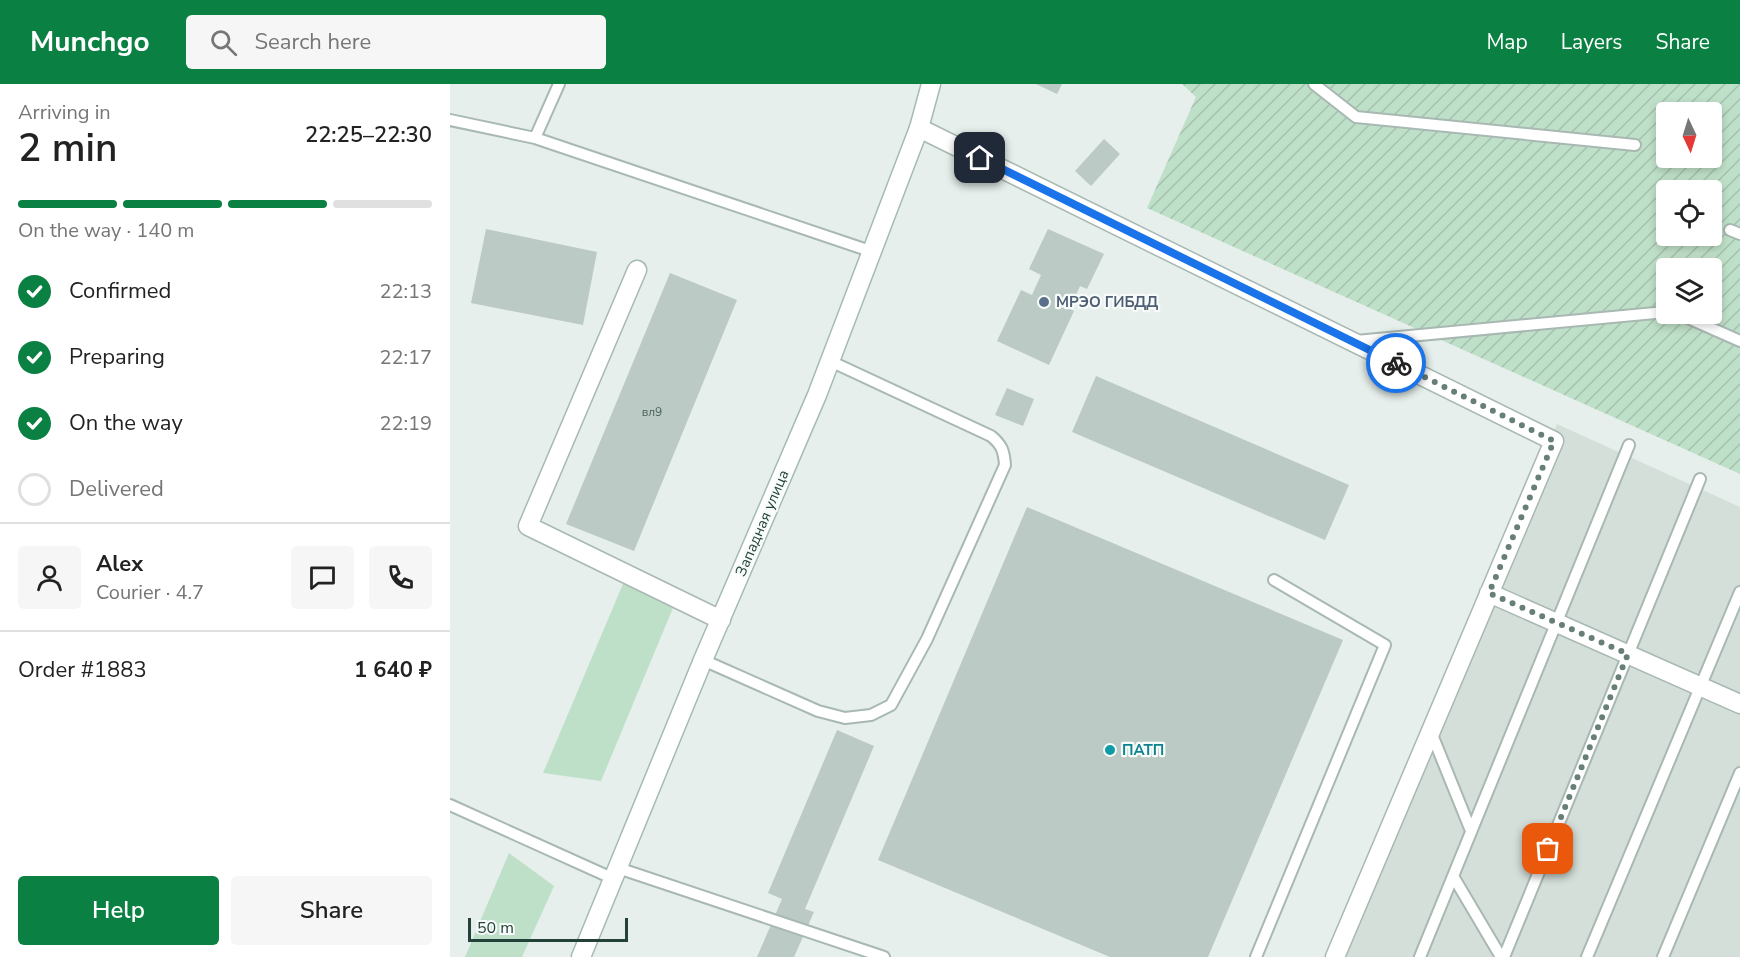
<!DOCTYPE html>
<html lang="en">
<head>
<meta charset="utf-8">
<style>
	body { margin:0; font-family:"Nunito Sans",sans-serif; background:#f6f6f6; color:#222; height:100vh; display:flex; flex-direction:column; font-size:22px; white-space:nowrap }
	* { box-sizing:border-box; margin:0 }
	p { font-size:20px; color:#767676 }
	.icon { flex:none; width:33px; height:33px; fill:none; stroke:currentColor; stroke-width:2; stroke-linecap:round; stroke-linejoin:round }
	.map { position:relative; flex:1; overflow:hidden }
	.side { display:flex; flex-direction:column; background:#fff; width:450px }
	.side>* { flex:none }
	.needle { width:39px; rotate:176deg }
	.buttons { position:absolute; left:1206px; top:18px; display:grid; gap:12px }
	.buttons a { display:grid; place-items:center; width:66px; height:66px; border-radius:6px; background:#fff; box-shadow:0 3px 9px #0003; font-size:30px }
	.scale { position:absolute; left:18px; bottom:15px; width:160px; box-sizing:border-box; padding-left:6px; border:3px solid #24423a; border-top:0; font-size:16px; line-height:21px; white-space:nowrap; color:#24423a; -webkit-text-stroke:4px #f7fbf9; paint-order:stroke }
	.pin { position:absolute; display:grid; place-items:center; width:51px; height:51px; color:#fff; margin:-26px; border-radius:12px; box-shadow:0 3px 9px #0006 }
	.courier { position:absolute; display:grid; place-items:center; width:60px; height:60px; margin:-30px; border:4px solid #1a73e8; border-radius:50%; background:#fff; color:#222; box-shadow:0 2px 8px #0007 }
	.overview em { font-style:normal; font-weight:600 }
	.overview div { display:flex; flex-direction:column-reverse }
	.overview { display:flex; align-items:center; justify-content:space-between; height:102px; padding:0 18px }
	h1 { font-size:39px; font-weight:600; line-height:45px }
	.bar { display:grid; grid-template-columns:repeat(4,1fr); gap:9px 6px; align-content:center; height:72px; padding:0 18px }
	.bar i { height:8px; border-radius:4px; background:#e0e0e0 }
	.bar .active { background:#0b8043 }
	.bar p { grid-column:span 4 }
	.line { display:flex; align-items:center; gap:15px; padding:0 18px; border-top:2px solid #e0e0e0 }
	.line div { flex:1 }
	.round { display:grid; place-items:center; flex:none; width:63px; height:63px; border-radius:6px; background:#f6f6f6 }
	ol { padding:0 18px; list-style:none }
	li { display:flex; align-items:center; gap:18px; height:66px }
	li p { margin-inline-start:auto }
	li .icon { padding:6px; border-radius:50%; background:#0b8043; color:#fff; stroke-width:4 }
	li:last-child { color:#767676 }
	li i { width:33px; height:33px; border:3px solid #e0e0e0; border-radius:50% }
	.primary-button { display:flex; gap:12px; margin-top:auto; padding:12px 18px }
	.primary-button a { flex:1; height:69px; border-radius:6px; background:#0b8043; color:#fff; font-size:24px; font-weight:600; line-height:69px; text-align:center }
	.primary-button a+a { background:#f6f6f6; color:#222 }
	header { display:flex; align-items:center; gap:36px; box-sizing:border-box; height:84px; padding:0 30px; background:#0b8043; color:#fff }
	header strong { font-size:28px }
	nav { display:flex; gap:33px; margin-inline-start:auto; font-size:21px }
	.search { width:420px; height:54px; background:#f6f6f6; display:flex; align-items:center; gap:15px; box-sizing:border-box; padding:0 21px; border-radius:6px; color:#767676; font-size:22px }
	main { display:flex; flex:1; min-height:0 }
	.map>svg:first-child { display:block }
	.built { fill:#d4dfda }
	.grass { fill:#bfe0c8 }
	.garden { fill:url(#garden-furrows); fill-rule:evenodd }
	.building { fill:#bbcac4 }
	.lines { fill:none; stroke-linecap:round; stroke-linejoin:round }
	.service-casing { stroke:#a8b8b2; stroke-width:14 }
	.minor-casing { stroke:#a8b8b2; stroke-width:21 }
	.secondary-casing { stroke:#a4bbb3; stroke-width:21 }
	.service { stroke:#fff; stroke-width:10 }
	.minor { stroke:#fff; stroke-width:18 }
	.secondary { stroke:#fff; stroke-width:18 }
	.done { stroke:#687f78; stroke-width:6; stroke-dasharray:0 10.8 }
	.route { stroke:#1a73e8; stroke-width:8 }
	.service-dot { fill:#5c6f8a; stroke:#f7fbf9; stroke-width:2 }
	.culture-dot { fill:#0f9aa8; stroke:#f7fbf9; stroke-width:2 }
	.labels { text-anchor:middle; stroke-width:4.5; stroke-linejoin:round; paint-order:stroke }
	.number-label { font-size:12px; fill:#4a645c }
	.service-label { font-size:15px; font-weight:bold; fill:#4e5e75; stroke:#f7fbf9; text-anchor:start }
	.street-label { font-size:15px; fill:#24423a; stroke:#f7fbf9 }
	.culture-label { font-size:15px; font-weight:bold; fill:#0d838f; stroke:#f7fbf9; text-anchor:start }
</style>
</head>
<body>
<header>
<strong>Munchgo</strong>
<div class="search"><svg class="icon" aria-label="search" viewBox="0 0 24 24"><circle cx="10" cy="10" r="6"/><path d="M15 15l6 6"/></svg>Search here</div>
<nav><a>Map</a><a>Layers</a><a>Share</a></nav>
</header>
<main>
<section class="side">
<div class="overview"><div><h1>2 min</h1><p>Arriving in</p></div><em>22:25–22:30</em></div>
<div class="bar"><i class="active"></i><i class="active"></i><i class="active"></i><i></i><p>On the way · 140 m</p></div>
<ol>
<li><svg class="icon" aria-label="check" viewBox="0 0 24 24"><path d="M5 12l5 5 9-10"/></svg>Confirmed<p>22:13</p></li>
<li><svg class="icon" aria-label="check" viewBox="0 0 24 24"><path d="M5 12l5 5 9-10"/></svg>Preparing<p>22:17</p></li>
<li><svg class="icon" aria-label="check" viewBox="0 0 24 24"><path d="M5 12l5 5 9-10"/></svg>On the way<p>22:19</p></li>
<li><i></i>Delivered</li>
</ol>
<div class="line" style="height:108px"><a class="round"><svg class="icon" aria-label="person" viewBox="0 0 24 24"><circle cx="12" cy="8" r="4"/><path d="M4 21q1-7 8-7t8 7"/></svg></a><div><b>Alex</b><p>Courier · 4.7</p></div><a class="round"><svg class="icon" aria-label="chat" viewBox="0 0 24 24"><path d="M4 5h16v11H9l-5 4z"/></svg></a><a class="round"><svg class="icon" aria-label="phone" viewBox="0 0 24 24"><path d="M5 4h4l2 5-3 2q2 4 5 5l2-3 5 2v4C11 20 4 13 5 4z"/></svg></a></div>
<div class="line" style="height:78px"><div>Order #1883</div><b>1 640 ₽</b></div>
<div class="primary-button"><a>Help</a><a>Share</a></div>
</section>
<div class="map">
<svg width="1290" height="873" viewBox="0 0 1290 873">
	<defs>
		<pattern id="garden-furrows" width="10" height="10" patternUnits="userSpaceOnUse" patternTransform="scale(1.5)"><rect width="10" height="10" fill="#bfe0c8"/><path d="M-1 1l2-2M0 10L10 0M9 11l2-2" fill="none" stroke="#a4c1ad"/></pattern>
	</defs>
	<rect width="100%" height="100%" fill="#e6efeb"/>
	<!-- built -->
	<path class="built" d="M1107 340 1290 423V873H884Z"/>
	<!-- grass -->
	<path class="grass" d="M178 488 230 507 151 697 93 689Z
		M59 769 104 802 72 873H15Z"/>
	<!-- garden -->
	<path class="garden" d="M732 0H1290V390L697 124 746 13ZM1216 28H1262V74H1216ZM1216 106H1262V152H1216ZM1216 184H1262V230H1216Z"/>
	<!-- building -->
	<path class="building" d="M586 0H612L607 10Z
		M654 55 670 70 641 102 625 87Z
		M36 145 147 168 133 241 21 219Z
		M598 145 654 170 637 205 630 202 620 225 624 227 599 281 547 257 571 206 582 211 591 191 579 185Z
		M220 189 287 216 184 467 116 440Z
		M646 292 899 401 875 456 622 348Z
		M557 304 584 315 573 342 545 331Z
		M577 423 893 556 758 873H660L428 776Z
		M387 646 424 662 355 825 364 828 344 873H307L332 815 318 809Z"/>
	<g class="lines">
		<!-- service casing -->
		<g class="service-casing">
			<path id="service" d="M864 0 906 33 1185 61
				M0 36 85 54 423 168
				M85 54 109 0
				M1280 146 1290 150
				M1229 230 1290 257
				M906 257 1216 228
				M253 576 368 627 395 634 421 631 441 621 477 555 555 381C554 367 552 361 541 352L380 277
				M981 648 1021 747
				M0 721 164 795
				M168 784 434 873
				M1003 792 1051 873
				M806 873 935 561 824 496
				M970 873 1179 361
				M1054 873 1250 395
				M1137 873 1290 508
				M1213 873 1290 689"/>
		</g>
		<!-- minor casing -->
		<g class="minor-casing">
			<path id="minor" d="M469 44 1104 357 885 873
				M187 186 78 442 271 536
				M1039 509 1290 620"/>
		</g>
		<!-- secondary casing -->
		<g class="secondary-casing">
			<path id="secondary" d="M131 873 253 576 367 311 469 44 481 0"/>
		</g>
		<!-- service -->
		<use href="#service" class="service"/>
		<!-- minor -->
		<use href="#minor" class="minor"/>
		<!-- secondary -->
		<use href="#secondary" class="secondary"/>
	</g>
	<g class="lines">
		<!-- done -->
		<path class="done" d="M946 279 1104 357 1039 509 1178 570 1098 765"/>
		<!-- route -->
		<path class="route" d="M530 74 946 279"/>
	</g>
	<!-- markers -->
	<circle class="service-dot" cx="594" cy="218" r="6"/>
	<circle class="culture-dot" cx="660" cy="666" r="6"/>
	<g class="labels">
		<!-- number labels -->
		<g class="number-label">
			<text x="202" y="332">вл9</text>
		</g>
		<!-- service labels -->
		<g class="service-label">
			<text x="606" y="223">МРЭО ГИБДД</text>
		</g>
		<!-- street labels -->
		<g class="street-label">
			<text transform="translate(312 439) rotate(-67)" y="5">Западная улица</text>
		</g>
		<!-- culture labels -->
		<g class="culture-label">
			<text x="672" y="671">ПАТП</text>
		</g>
	</g>
</svg>
<div class="buttons">
<a><svg class="needle" viewBox="-14 -14 28 28"><path d="M0-13l5 13h-10z" fill="#e53935"/><path d="M0 13l5-13h-10z" fill="#767676"/></svg></a>
<a><svg class="icon" aria-label="locate" viewBox="0 0 24 24"><circle cx="12" cy="12" r="6"/><path d="M12 2v4M12 18v4M2 12h4M18 12h4"/></svg></a>
<a><svg class="icon" aria-label="layers" viewBox="0 0 24 24"><path d="M12 4l9 5-9 5-9-5zM3 14l9 5 9-5"/></svg></a>
</div>
<div class="scale">50 m</div>
<div class="pin" style="left:1098px;top:765px;background:#ea580c"><svg class="icon" aria-label="bag" viewBox="0 0 24 24"><path d="M5 8h14l-1 12H6zM9 8a3 3 0 0 1 6 0"/></svg></div>
<div class="pin" style="left:530px;top:74px;background:#1f2937"><svg class="icon" aria-label="home" viewBox="0 0 24 24"><path d="M3 11l9-7 9 7M6 9v11h12V9"/></svg></div>
<div class="courier" style="left:946px;top:279px"><svg class="icon" aria-label="bike" viewBox="0 0 24 24"><circle cx="6" cy="16" r="4"/><circle cx="18" cy="16" r="4"/><path d="M6 16l4-8h5l3 8M10 8l3 8H6M13 5h3"/></svg></div>
</div>
</main>
</body>
</html>
